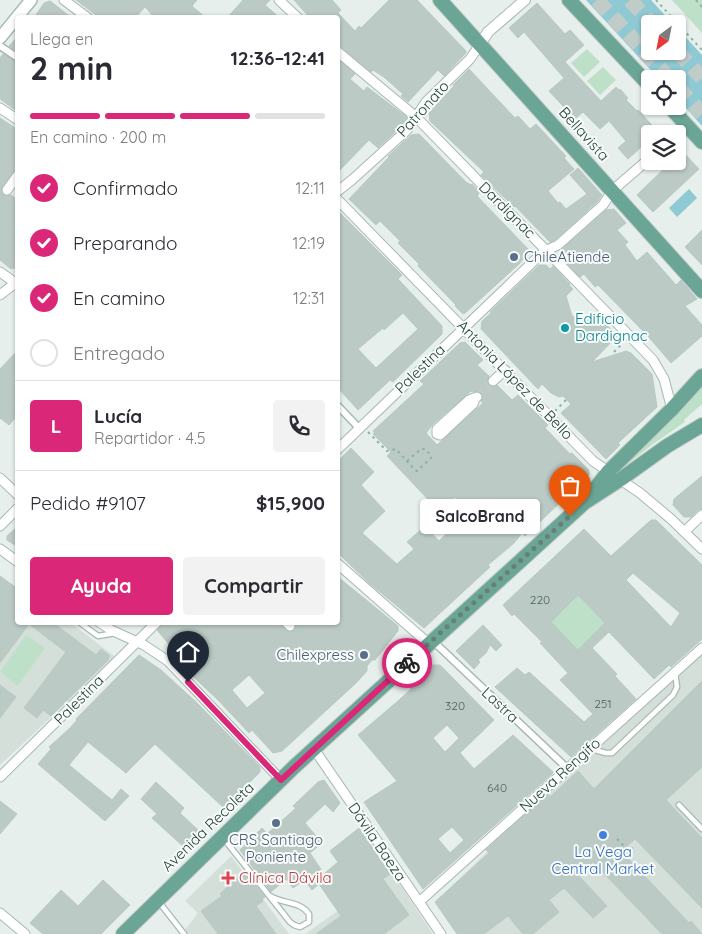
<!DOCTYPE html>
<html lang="es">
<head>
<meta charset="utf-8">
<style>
	body { margin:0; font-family:Quicksand,sans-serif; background:#f2f2f3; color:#2b2b33; height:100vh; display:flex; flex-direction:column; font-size:19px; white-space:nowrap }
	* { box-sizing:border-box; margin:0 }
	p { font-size:16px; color:#7c7c81 }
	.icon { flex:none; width:28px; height:28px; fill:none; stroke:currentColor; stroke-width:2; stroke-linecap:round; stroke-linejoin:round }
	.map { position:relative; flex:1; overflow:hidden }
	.side { position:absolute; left:15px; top:15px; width:325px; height:610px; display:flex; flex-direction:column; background:#fff; border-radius:5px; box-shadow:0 1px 4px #0004 }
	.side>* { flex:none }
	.needle { width:32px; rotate:212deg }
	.controls { position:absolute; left:641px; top:15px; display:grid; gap:10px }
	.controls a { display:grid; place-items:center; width:45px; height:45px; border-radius:5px; background:#fff; box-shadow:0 1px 4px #0004; font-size:25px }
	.pin { position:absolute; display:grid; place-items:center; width:42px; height:42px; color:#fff; margin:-51px -21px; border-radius:50% 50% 50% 0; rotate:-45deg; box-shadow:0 0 5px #0007 }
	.pin .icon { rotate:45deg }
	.courier { position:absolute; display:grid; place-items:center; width:50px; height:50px; margin:-25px; border:4px solid #db2777; border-radius:50%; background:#fff; color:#222; box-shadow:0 1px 6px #0007 }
	.bubble { position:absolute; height:35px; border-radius:5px; background:#fff; box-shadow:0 1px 4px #0004; font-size:16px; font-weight:700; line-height:35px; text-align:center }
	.summary em { font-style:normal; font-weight:700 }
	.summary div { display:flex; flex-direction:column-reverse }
	.summary { display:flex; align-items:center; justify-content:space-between; height:85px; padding:0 15px }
	h1 { font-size:32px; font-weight:700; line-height:38px }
	.bar { display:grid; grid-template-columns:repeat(4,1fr); gap:8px 5px; align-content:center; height:60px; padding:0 15px }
	.bar i { height:6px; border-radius:4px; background:#e1e1e2 }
	.bar .current { background:#db2777 }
	.bar p { grid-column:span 4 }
	.line { display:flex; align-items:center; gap:12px; padding:0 15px; border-top:1px solid #e1e1e2 }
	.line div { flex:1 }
	.round { display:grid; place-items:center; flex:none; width:52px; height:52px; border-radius:5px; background:#f2f2f3 }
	ol { padding:0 15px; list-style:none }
	li { display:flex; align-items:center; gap:15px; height:55px }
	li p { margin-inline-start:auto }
	li .icon { padding:5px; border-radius:50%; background:#db2777; color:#fff; stroke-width:4 }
	li:last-child { color:#7c7c81 }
	li i { width:28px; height:28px; border:2px solid #e1e1e2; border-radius:50% }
	.cta { display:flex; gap:10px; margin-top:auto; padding:10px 15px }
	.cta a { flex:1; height:58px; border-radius:5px; background:#db2777; color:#fff; font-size:20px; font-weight:700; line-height:58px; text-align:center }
	.cta a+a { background:#f2f2f3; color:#2b2b33 }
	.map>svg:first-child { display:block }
	.built { fill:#d4dfda }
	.green { fill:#bfe0c8 }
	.water { fill:#8ec9d4 }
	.building { fill:#bbcac4; stroke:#b8c9c2; fill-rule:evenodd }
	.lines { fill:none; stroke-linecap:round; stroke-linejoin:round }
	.minor-tunnel { stroke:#bfccc8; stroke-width:9; stroke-dasharray:9 4.5; stroke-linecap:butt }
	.motorway-tunnel { stroke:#bfccc8; stroke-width:15; stroke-dasharray:15 8; stroke-linecap:butt }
	.service-casing { stroke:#a8b8b2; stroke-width:7 }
	.pedestrian-casing { stroke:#a8b8b2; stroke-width:9 }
	.minor-casing { stroke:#a8b8b2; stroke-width:11 }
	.tertiary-casing { stroke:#a8b8b2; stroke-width:12 }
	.secondary-casing { stroke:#a4bbb3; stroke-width:14 }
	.primary-casing { stroke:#c2cac8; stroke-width:16 }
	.path { stroke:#86b3a5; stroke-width:2; stroke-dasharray:2.5 4; stroke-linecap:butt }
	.service { stroke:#fff; stroke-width:4.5 }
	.pedestrian { stroke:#fff; stroke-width:6 }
	.minor { stroke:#fff; stroke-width:9 }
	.tertiary { stroke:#fff; stroke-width:10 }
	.secondary { stroke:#fff; stroke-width:11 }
	.primary { stroke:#6aa596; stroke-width:14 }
	.done { stroke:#687f78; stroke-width:5; stroke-dasharray:0 9 }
	.route { stroke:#db2777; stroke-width:6 }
	.service-dot { fill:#5c6f8a; stroke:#f7fbf9; stroke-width:2 }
	.culture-dot { fill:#0f9aa8; stroke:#f7fbf9; stroke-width:2 }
	.shop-dot { fill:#3f7fe0; stroke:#f7fbf9; stroke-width:2 }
	.health-dot { fill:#e0444e; stroke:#f7fbf9; stroke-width:2 }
	.labels { text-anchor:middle; stroke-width:4; stroke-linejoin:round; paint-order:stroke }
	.number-label { font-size:12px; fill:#4a645c }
	.street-label { font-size:15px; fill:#24423a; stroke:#f7fbf9 }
	.service-label { font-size:15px; fill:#4e5e75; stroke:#f7fbf9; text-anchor:start }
	.culture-label { font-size:15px; fill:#0d838f; stroke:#f7fbf9; text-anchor:start }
	.shop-label { font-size:15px; fill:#366cbe; stroke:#f7fbf9 }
	.health-label { font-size:15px; fill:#be3a42; stroke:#f7fbf9; text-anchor:start }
</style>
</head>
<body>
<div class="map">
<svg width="702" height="934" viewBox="0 0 702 934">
	<rect width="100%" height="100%" fill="#e6efeb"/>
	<!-- built -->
	<path class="built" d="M18 622 71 623 114 656 112 660 0 765V625Z
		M702 652V934H457L435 902 574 768Z
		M231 856 289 934H182L198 913 185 901Z
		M392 873 433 934H305Z"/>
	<!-- green -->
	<path class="green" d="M672 0H702V33Z
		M587 49 600 62 584 77 571 63Z
		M603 67 616 80 600 95 587 81Z
		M702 388V404L684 420 685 422 653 444 623 468Z
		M578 595 605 623 578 650 551 622Z
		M26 635 45 648 18 686 0 672Z"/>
	<!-- water -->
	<path class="water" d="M586 0H651L673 24H650V51H678V29L702 55V126L678 99V79H659Z
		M689 189 697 198 677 217 669 208Z"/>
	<!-- building -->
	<path class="building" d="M76 0H197L192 6 206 18H155L145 7 135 18H100Z
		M243 0H270L265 5 280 18H227Z
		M294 0H332L341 10 338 13 355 31 359 26 361 28 389 0H417L466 51V53L444 76 438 70 408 102 401 96 403 94 384 77 373 70 371 72 340 46 338 43V18H310Z
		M50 1 72 18H34L44 3Z
		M537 3 565 34 570 30 584 45 565 62 601 101 616 87 619 90 620 89 628 98 626 100 637 111 638 110 660 134H650V139L628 159 618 148 626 141 609 121 600 129 583 112 575 119 549 91 564 78 524 32 518 38 509 28Z
		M18 36V52L9 46Z
		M3 54 18 63V112L0 99V58Z
		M340 61 355 74 350 79 364 91 367 87 408 118 402 126 378 148 369 140 338 172V64Z
		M469 69 515 118 518 116 530 129 536 124 566 156 564 158 574 169 548 191 558 203 560 202 566 209 587 194 570 175 578 168 602 195 598 201 555 240 550 242 515 206 514 207 481 175 484 172 430 121 429 113 454 86 453 85Z
		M0 118 18 130V165L1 190 4 195H11L18 200V267L11 269 0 260Z
		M419 134 466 182 471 185 472 184 480 192 477 196 530 251 519 264 464 314 461 312 455 306 456 305 418 266 419 264 398 243 400 241 380 221 376 225 349 199 389 157 388 156 411 135Z
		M682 151 699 169 653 212 637 195 672 161H678V156Z
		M614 209 626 223 617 230 628 242 625 245 637 261 647 252 676 285 681 280 697 299 685 306 702 325V336L671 363 647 335 598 285 595 287 584 274 580 277 559 255 560 251 606 210Z
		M338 211 402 275 398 279 442 326V334L393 382 390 380 358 410 338 388ZM403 313 418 329 376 368 358 349 383 328 384 330Z
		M702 230V265L685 247Z
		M539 265H546L550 269 553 266 570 284 569 285 573 289 566 296 572 316 588 321 591 318 600 326 604 322 617 336 592 362 626 351 631 353 652 374 657 407 618 443 620 445 606 459 561 413 571 404 563 396 559 397 551 393 542 384 538 389 481 329 482 321 491 313 490 312Z
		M465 342 483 360 477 365 489 376 487 382 489 386 494 387 497 385 512 400 518 395 548 425 545 428 570 454 572 453 589 470V475L525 536 522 533 514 543 488 565 490 567 424 628 369 583 338 553V461L351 448 374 472 361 485 385 511 362 533 397 564 414 549 407 542 425 526 439 541 453 527 451 525 467 511 455 497 439 511 387 456 391 452 373 434 375 433 373 431 424 384 420 381 460 343ZM471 391 481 393 483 395 481 401 483 403 437 445 426 433 433 424Z
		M18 350V415L9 425 0 418V369Z
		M702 476V509L698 510 691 517H684L673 505 674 499Z
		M651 520H656L702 565V639L671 667 669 665 654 679 609 632 592 648 617 674 615 676 636 699 571 757 495 687 517 668 525 675 529 672 584 722 593 714 560 680 568 673 540 643 542 642 514 614 512 616 503 605 584 529 611 556ZM633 573 680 613 671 627 626 580ZM578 595 605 623 578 650 551 622Z
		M18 526V547L7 540V536Z
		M0 576 18 589V622H52L96 655 101 649 109 655V659L51 716 43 710 37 718 24 708 66 652 29 624 0 663Z
		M338 577 398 626V631L375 660H372L367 666V671L355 684 282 751 273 753 252 730 249 733 219 701 180 664 183 661 157 630 163 622H280L282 626 289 632 295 630 296 627 295 622H338ZM249 675 265 693 247 708 232 690Z
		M483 625 502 645 496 651 490 645 486 653 478 660 480 662 474 669 456 651Z
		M139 655 161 670 196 702 260 767V772L224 808 155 744 126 773 88 742 69 765 112 800 121 789 129 796 105 821 38 764 51 749 49 747 70 728 77 720 76 719Z
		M431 665H440L494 720 460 753 474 769 513 735 553 772 552 774 423 889 364 802 397 781 358 735 398 701 411 689 409 686ZM447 725 459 738 445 752 433 738ZM452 827 464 840 450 853 438 839Z
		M702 681V767L666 800 702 838V908L635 839 621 851 689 923 691 921 702 934H662L593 862 578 875 607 906 593 918 564 888 549 900 559 912 533 934H523L508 916 484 934H457L435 902 489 853 486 850 549 793V798L578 771 594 789Z
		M0 685 16 697 0 718Z
		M324 780 340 803 333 812 325 804 305 823 322 843 310 853 324 874 338 862 330 851 359 828 390 874 383 879 409 915 384 934H316L341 916 319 884 312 890 304 880 293 888 286 879 271 892 240 850 262 828 267 834 296 808 293 806 318 782Z
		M156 782 184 808 180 813 200 832 185 848 152 818 157 814 141 799Z
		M0 801 17 814 0 834Z
		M244 871 265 897 262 899 263 901 256 906 276 934H218L201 911 222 896 220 894Z
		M103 880 130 905 101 934H43L30 923 61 890 78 906Z"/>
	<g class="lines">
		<!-- minor-tunnel -->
		<path class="minor-tunnel" d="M477 397 493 381"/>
		<!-- motorway-tunnel -->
		<path class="motorway-tunnel" d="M597 0 670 79
			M630 0 652 24
			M677 51 702 78
			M678 87 702 114"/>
		<!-- service casing -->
		<g class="service-casing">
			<path id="service" d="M79 622 98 636 116 633
				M591 749 606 753H612L673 695 677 687 675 672
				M679 805 702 829
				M224 839 290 922 294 925 300 927 309 922V914C300 901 283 904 270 896
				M159 902 184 934"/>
		</g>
		<!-- pedestrian casing -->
		<g class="pedestrian-casing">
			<path id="pedestrian" d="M0 46 18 58
				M338 406 359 428
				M433 641 568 769"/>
		</g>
		<!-- minor casing -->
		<g class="minor-casing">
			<path id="minor" d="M64 0 88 18
				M279 0 298 18
				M338 52 416 117 653 360 664 379 672 409
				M0 108 18 120
				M678 134 687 126
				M7 190 18 175
				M338 191 353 179 407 130 426 102 470 59 481 43
				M338 200 593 461 640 493 671 519 702 549
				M0 272 18 285
				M0 295 18 281
				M493 381 505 370
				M475 398 473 404 440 435 437 434V429L469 400 477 397
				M338 449 538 257 547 250 558 245 603 205 613 190 650 158
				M0 478 18 495
				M0 526 18 508
				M684 532 702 515
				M0 549 18 562
				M338 564 429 644
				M99 622 111 630 144 645 168 661 281 780
				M286 622 290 626
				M314 749 441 934
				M0 777 157 622
				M419 902 702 648
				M0 913 25 934"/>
		</g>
		<!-- tertiary casing -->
		<g class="tertiary-casing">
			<path id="tertiary" d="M481 43 488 32 525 0"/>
		</g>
		<!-- secondary casing -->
		<g class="secondary-casing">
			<path id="secondary" d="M0 38 31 0"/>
		</g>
		<!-- primary casing -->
		<g class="primary-casing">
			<path id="primary" d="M440 0 702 291
				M569 0 650 86
				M669 106 702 142
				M591 494 608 472 672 409 702 376
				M123 934 294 767 584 503 621 479 667 446 702 425"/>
		</g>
		<!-- path -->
		<path class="path" d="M656 0 702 50
			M696 0 702 7
			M614 352 623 343
			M555 411 566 400
			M368 432 387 451 396 449 415 470 417 471 431 458V455L425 449H421L407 461
			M617 839 629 851 634 846"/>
		<!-- service -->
		<use href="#service" class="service"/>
		<!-- pedestrian -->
		<use href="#pedestrian" class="pedestrian"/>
		<!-- minor -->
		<use href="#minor" class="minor"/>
		<!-- tertiary -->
		<use href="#tertiary" class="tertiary"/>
		<!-- secondary -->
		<use href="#secondary" class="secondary"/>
		<!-- primary -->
		<use href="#primary" class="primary"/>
	</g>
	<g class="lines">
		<!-- done -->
		<path class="done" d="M407 663 570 516"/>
		<!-- route -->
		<path class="route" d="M188 682 281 780 407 663"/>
	</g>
	<!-- markers -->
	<g class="service-dot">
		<circle cx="514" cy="257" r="5"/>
		<circle cx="364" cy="655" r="5"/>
		<circle cx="276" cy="823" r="5"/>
	</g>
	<circle class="culture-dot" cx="565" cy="328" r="5"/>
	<circle class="shop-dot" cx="603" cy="835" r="5"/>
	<path class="health-dot" d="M225.5 870.5h5v5h5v5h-5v5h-5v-5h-5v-5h5z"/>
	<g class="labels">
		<!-- number labels -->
		<g class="number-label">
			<text x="540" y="604">220</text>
			<text x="603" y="708">251</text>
			<text x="455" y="710">320</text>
			<text x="497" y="792">640</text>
		</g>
		<!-- street labels -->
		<g class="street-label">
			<text transform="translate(423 109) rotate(-48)" y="5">Patronato</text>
			<text transform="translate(584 134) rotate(48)" y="5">Bellavista</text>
			<text transform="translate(507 210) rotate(45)" y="5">Dardignac</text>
			<text transform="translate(420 369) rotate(-44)" y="5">Palestina</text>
			<text transform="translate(515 380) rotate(46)" y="5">Antonia López de Bello</text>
			<text transform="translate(79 700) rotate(-45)" y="5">Palestina</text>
			<text transform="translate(500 705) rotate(43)" y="5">Lastra</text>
			<text transform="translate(560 775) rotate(-42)" y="5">Nueva Rengifo</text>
			<text transform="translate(208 827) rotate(-44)" y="5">Avenida Recoleta</text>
			<text transform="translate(377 842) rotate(56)" y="5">Dávila Baeza</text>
		</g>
		<!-- service labels -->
		<g class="service-label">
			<text x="524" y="262">ChileAtiende</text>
			<text x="354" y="660" text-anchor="end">Chilexpress</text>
			<text x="276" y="845" text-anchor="middle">CRS Santiago<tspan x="276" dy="17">Poniente</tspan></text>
		</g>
		<!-- culture labels -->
		<g class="culture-label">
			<text x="575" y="324">Edificio<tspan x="575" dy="17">Dardignac</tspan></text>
		</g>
		<!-- shop labels -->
		<g class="shop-label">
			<text x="603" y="857">La Vega<tspan x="603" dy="17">Central Market</tspan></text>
		</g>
		<!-- health labels -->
		<g class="health-label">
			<text x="239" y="883">Clínica Dávila</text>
		</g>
	</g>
</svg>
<div class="controls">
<a><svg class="needle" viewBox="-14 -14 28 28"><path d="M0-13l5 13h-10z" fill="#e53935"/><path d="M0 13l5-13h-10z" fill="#7c7c81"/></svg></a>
<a><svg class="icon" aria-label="locate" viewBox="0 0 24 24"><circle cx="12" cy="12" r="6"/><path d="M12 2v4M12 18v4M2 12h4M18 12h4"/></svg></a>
<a><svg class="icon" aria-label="layers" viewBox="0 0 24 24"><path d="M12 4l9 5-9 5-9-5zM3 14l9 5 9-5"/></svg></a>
</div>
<div class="pin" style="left:570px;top:516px;background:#ea580c"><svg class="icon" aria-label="bag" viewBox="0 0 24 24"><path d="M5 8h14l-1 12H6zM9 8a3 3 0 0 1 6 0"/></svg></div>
<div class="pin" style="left:188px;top:682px;background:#1f2937"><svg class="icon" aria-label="home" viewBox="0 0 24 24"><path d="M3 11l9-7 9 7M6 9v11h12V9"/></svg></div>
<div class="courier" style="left:407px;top:663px"><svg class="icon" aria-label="bike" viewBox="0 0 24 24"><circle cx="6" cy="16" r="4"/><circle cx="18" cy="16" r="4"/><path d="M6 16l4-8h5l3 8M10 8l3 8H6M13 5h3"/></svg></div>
<div class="bubble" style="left:420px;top:499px;width:120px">SalcoBrand</div>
<section class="side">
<div class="summary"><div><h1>2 min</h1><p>Llega en</p></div><em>12:36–12:41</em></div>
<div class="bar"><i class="current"></i><i class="current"></i><i class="current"></i><i></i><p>En camino · 200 m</p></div>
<ol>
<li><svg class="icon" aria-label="check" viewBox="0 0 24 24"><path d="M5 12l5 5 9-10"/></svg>Confirmado<p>12:11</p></li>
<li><svg class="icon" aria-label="check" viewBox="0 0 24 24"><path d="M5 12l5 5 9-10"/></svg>Preparando<p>12:19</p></li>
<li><svg class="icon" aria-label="check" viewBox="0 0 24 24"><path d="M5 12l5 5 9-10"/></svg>En camino<p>12:31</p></li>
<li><i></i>Entregado</li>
</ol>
<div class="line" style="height:90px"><b class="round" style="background:#db2777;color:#fff">L</b><div><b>Lucía</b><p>Repartidor · 4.5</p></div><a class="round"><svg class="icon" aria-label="phone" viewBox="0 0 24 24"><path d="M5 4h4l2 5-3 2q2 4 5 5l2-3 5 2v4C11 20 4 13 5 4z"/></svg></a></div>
<div class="line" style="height:65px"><div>Pedido #9107</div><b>$15,900</b></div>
<div class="cta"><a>Ayuda</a><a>Compartir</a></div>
</section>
</div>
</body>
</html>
